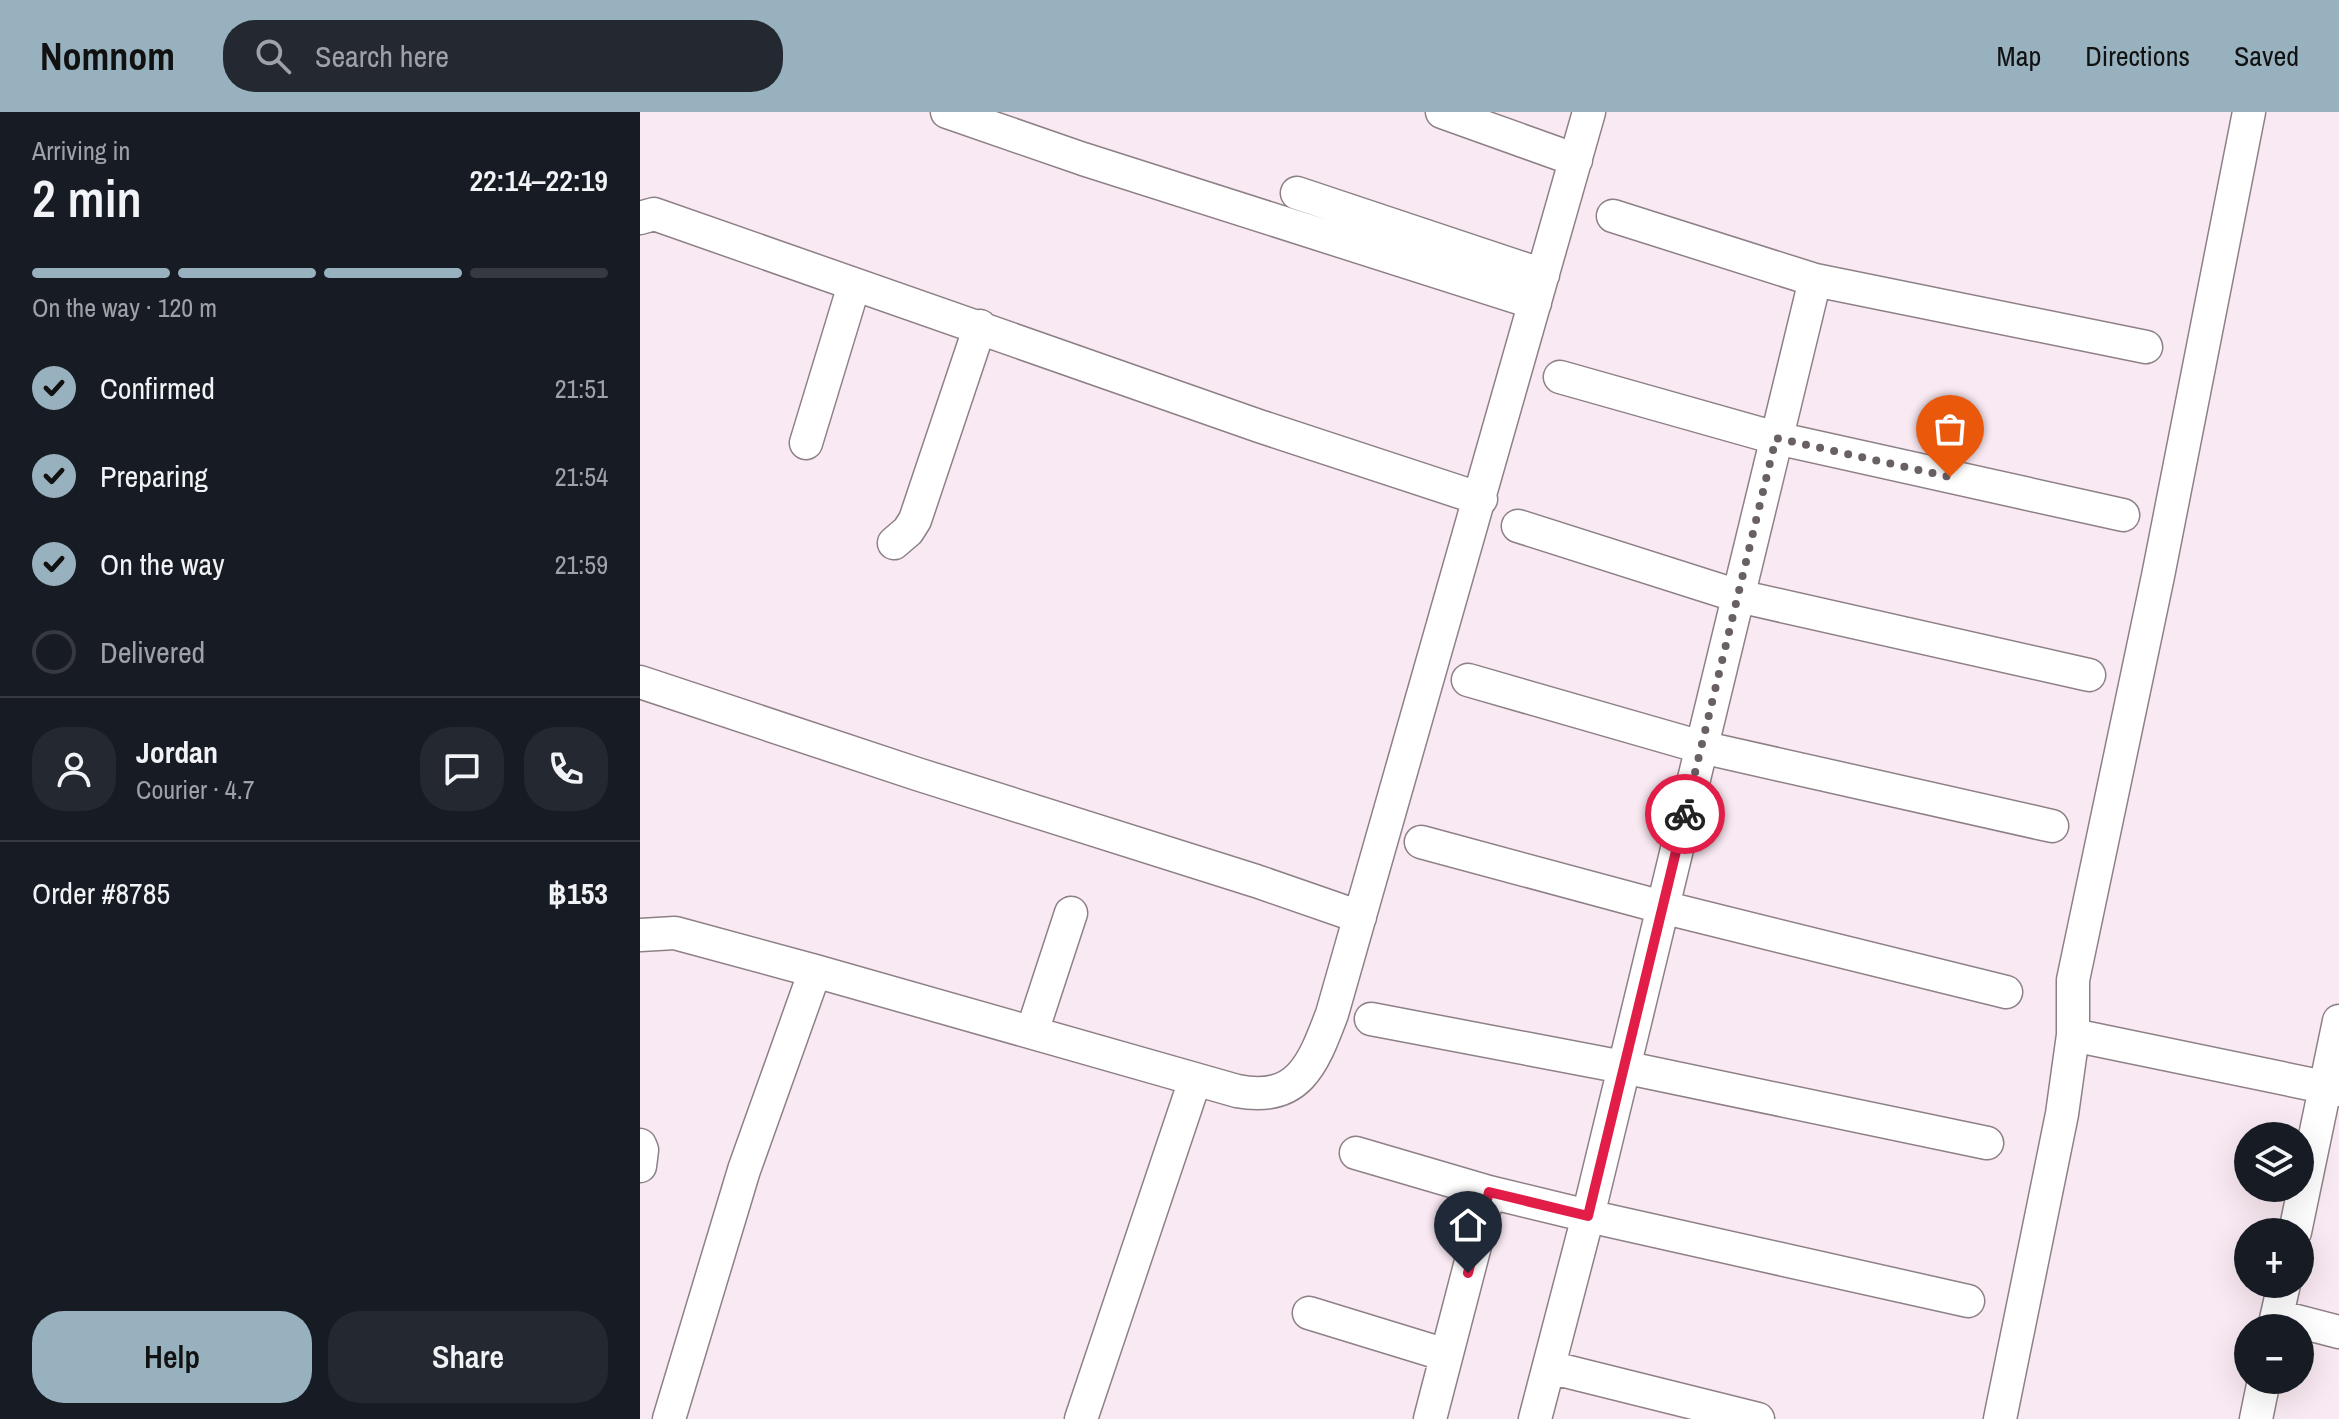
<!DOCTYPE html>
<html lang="en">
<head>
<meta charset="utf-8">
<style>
	body { margin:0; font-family:"Archivo Narrow",sans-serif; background:#242831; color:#f1f3f6; height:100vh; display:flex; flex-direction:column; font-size:30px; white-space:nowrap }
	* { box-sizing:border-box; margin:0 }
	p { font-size:26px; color:#9ea1a6 }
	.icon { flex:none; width:44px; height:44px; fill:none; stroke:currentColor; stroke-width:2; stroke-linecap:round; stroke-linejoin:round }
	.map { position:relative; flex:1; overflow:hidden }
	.side { display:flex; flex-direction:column; background:#171b24; width:640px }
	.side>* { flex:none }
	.controls { position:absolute; left:1594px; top:1010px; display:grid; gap:16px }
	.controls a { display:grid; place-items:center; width:80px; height:80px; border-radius:50%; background:#171b24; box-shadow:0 8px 32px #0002; font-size:40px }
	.pin { position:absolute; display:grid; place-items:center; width:68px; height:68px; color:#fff; margin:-82px -34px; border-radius:50% 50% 50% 0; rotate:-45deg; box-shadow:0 0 8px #0007 }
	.pin .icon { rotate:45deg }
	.courier { position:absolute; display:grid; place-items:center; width:80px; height:80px; margin:-40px; border:6px solid #e11d48; border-radius:50%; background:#fff; color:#222; box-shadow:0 2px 10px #0007 }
	.head em { font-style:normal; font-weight:600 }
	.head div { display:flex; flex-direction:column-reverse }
	.head { display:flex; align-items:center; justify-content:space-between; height:136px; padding:0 32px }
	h1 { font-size:52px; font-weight:600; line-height:60px }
	.bar { display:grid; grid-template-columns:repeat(4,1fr); gap:12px 8px; align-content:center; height:96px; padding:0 32px }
	.bar i { height:10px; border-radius:6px; background:#363941 }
	.bar .on { background:#97b1be }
	.bar p { grid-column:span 4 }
	.line { display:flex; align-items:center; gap:20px; padding:0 32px; border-top:2px solid #363941 }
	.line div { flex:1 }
	.round { display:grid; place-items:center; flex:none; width:84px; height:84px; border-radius:32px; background:#242831 }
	ol { padding:0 32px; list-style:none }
	li { display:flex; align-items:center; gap:24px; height:88px }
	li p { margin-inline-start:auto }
	li .icon { padding:8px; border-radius:50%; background:#97b1be; color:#111; stroke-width:4 }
	li:last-child { color:#9ea1a6 }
	li i { width:44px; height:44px; border:4px solid #363941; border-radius:50% }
	.cta { display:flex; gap:16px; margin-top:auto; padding:16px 32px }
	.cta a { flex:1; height:92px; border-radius:32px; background:#97b1be; color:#111; font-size:32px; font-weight:600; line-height:92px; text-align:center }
	.cta a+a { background:#242831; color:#f1f3f6 }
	header { display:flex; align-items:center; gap:48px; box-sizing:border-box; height:112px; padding:0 40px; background:#97b1be; color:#111 }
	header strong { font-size:38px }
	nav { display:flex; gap:44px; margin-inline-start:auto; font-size:28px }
	.search { width:560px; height:72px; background:#242831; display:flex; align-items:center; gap:20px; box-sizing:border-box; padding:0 28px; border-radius:32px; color:#9ea1a6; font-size:30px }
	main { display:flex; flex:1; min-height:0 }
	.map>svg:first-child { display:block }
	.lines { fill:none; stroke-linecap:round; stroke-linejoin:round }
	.minor-casing { stroke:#8e8087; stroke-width:35 }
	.minor { stroke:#fff; stroke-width:32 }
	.done { stroke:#696066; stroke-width:8; stroke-dasharray:0 14.4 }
	.route { stroke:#e11d48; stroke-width:10 }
</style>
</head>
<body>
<header>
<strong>Nomnom</strong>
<div class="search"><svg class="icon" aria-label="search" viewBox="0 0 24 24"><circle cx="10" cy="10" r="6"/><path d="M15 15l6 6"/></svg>Search here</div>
<nav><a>Map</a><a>Directions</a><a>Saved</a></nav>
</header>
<main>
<section class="side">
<div class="head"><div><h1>2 min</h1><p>Arriving in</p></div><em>22:14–22:19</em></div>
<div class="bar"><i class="on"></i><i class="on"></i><i class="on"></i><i></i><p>On the way · 120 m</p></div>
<ol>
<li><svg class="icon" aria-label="check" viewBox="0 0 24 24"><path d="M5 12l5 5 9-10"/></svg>Confirmed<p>21:51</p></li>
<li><svg class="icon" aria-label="check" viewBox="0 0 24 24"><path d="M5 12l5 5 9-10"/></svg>Preparing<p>21:54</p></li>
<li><svg class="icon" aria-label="check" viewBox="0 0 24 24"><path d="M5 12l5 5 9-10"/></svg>On the way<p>21:59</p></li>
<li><i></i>Delivered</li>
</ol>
<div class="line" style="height:144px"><a class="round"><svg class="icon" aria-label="person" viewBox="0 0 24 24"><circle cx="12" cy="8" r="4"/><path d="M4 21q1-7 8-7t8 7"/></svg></a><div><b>Jordan</b><p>Courier · 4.7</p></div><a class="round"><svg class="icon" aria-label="chat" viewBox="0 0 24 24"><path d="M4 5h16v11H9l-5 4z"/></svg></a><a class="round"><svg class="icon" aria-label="phone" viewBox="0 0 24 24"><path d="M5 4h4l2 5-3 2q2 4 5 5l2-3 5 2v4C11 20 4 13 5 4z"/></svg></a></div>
<div class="line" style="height:104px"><div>Order #8785</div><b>฿153</b></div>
<div class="cta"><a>Help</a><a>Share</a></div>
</section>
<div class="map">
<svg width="1699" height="1307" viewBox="0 0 1699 1307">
	<rect width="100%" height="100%" fill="#f9e9f2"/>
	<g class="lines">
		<!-- minor casing -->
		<g class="minor-casing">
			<path id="minor" d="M307 0 443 47 895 191
				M802 0 936 48
				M657 81 903 163
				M973 104 1175 168 1506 235
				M0 106 14 102 619 314 841 387
				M920 265 1136 326 1483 403
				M166 331 214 173
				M878 414 1098 484 1449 563
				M254 431 268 419 275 408 340 214
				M828 568 1061 635 1412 714
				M0 570 277 662 616 769 720 805
				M781 730 1022 795 1366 880
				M0 823 35 821 175 859 597 979C659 991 673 952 692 902L949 0
				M731 907 983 955 1347 1031
				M392 920 431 801
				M1433 923 1699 978
				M0 1033 2 1038 0 1054
				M716 1041 849 1080 948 1104 1175 168
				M1655 1120 1699 909
				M669 1201 806 1243
				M1637 1204 1699 1220
				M1634 1216 1644 1172
				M909 1255 1118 1307
				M29 1307 104 1058 175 859
				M441 1307 555 968
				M790 1307 849 1080
				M895 1307 948 1104 1328 1189
				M1360 1307 1422 1002 1433 923V868L1518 464 1609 0
				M1616 1307 1624 1268"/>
		</g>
		<!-- minor -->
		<use href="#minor" class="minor"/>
	</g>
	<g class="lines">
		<!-- done -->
		<path class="done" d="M1045 702 1136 326 1310 365"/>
		<!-- route -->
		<path class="route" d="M828 1161 849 1080 948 1104 1045 702"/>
	</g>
</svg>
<div class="controls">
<a><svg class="icon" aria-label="layers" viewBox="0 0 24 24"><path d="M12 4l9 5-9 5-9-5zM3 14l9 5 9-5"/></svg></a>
<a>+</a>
<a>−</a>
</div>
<div class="pin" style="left:1310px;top:365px;background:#ea580c"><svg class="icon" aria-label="bag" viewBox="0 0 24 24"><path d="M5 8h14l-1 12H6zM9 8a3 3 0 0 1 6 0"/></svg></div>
<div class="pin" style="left:828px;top:1161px;background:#1f2937"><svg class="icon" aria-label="home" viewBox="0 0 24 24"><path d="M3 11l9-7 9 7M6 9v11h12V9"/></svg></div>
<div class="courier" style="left:1045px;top:702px"><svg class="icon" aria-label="bike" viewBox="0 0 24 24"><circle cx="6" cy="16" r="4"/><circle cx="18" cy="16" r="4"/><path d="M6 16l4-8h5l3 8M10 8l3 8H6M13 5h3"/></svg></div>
</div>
</main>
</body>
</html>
